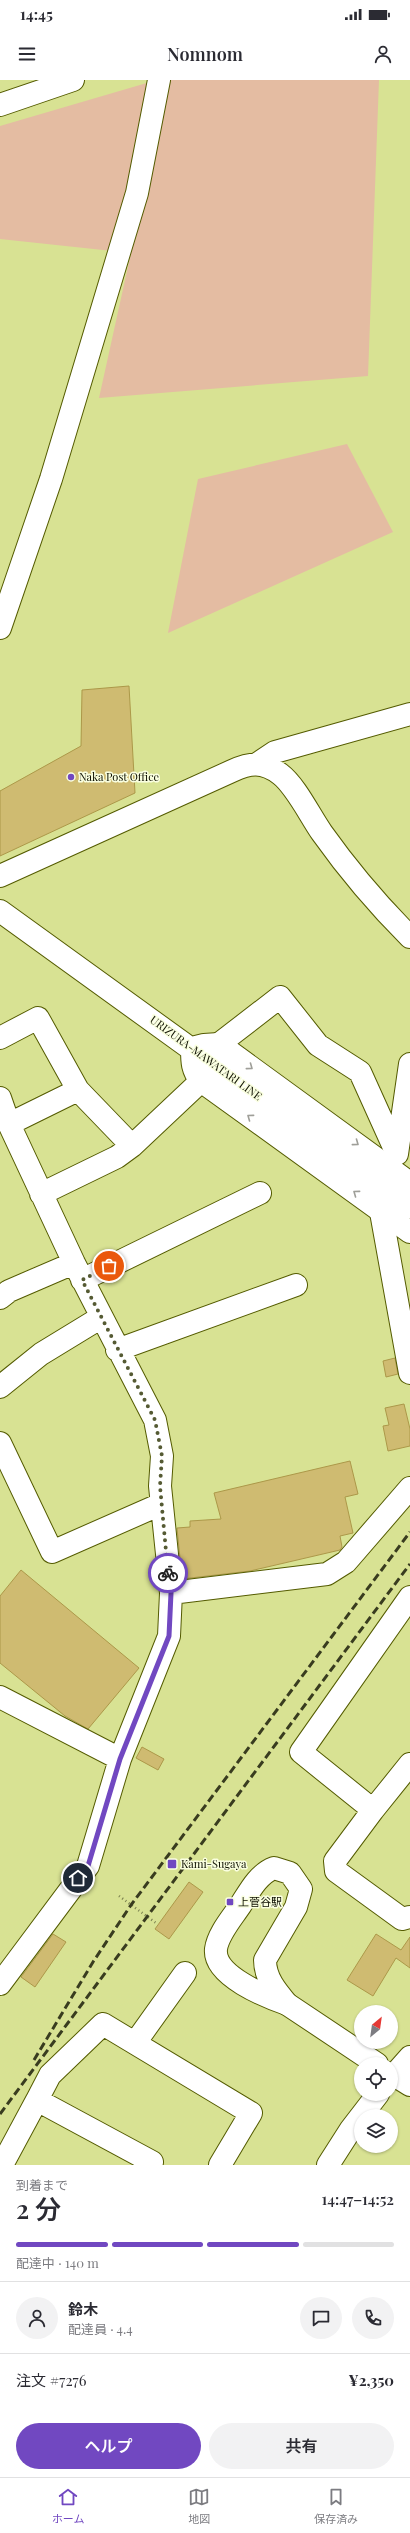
<!DOCTYPE html>
<html lang="ja">
<head>
<meta charset="utf-8">
<style>
	body { margin:0; font-family:"Playfair Display","Noto Sans JP",serif; background:#f2f2f3; color:#2b2b33; height:100vh; display:flex; flex-direction:column; font-size:15px; white-space:nowrap }
	* { box-sizing:border-box; margin:0 }
	p { font-size:13px; color:#7c7c81 }
	.icon { flex:none; width:22px; height:22px; fill:none; stroke:currentColor; stroke-width:2; stroke-linecap:round; stroke-linejoin:round }
	.map { position:relative; height:2085px; overflow:hidden }
	.sheet { display:flex; flex-direction:column; background:#fff; flex:1 }
	.sheet>* { flex:none }
	.needle { width:26px; rotate:29deg }
	.controls { position:absolute; left:354px; top:1925px; display:grid; gap:8px }
	.controls a { display:grid; place-items:center; width:44px; height:44px; border-radius:50%; background:#fff; box-shadow:0 1px 3px #0004; font-size:20px }
	.pin { position:absolute; display:grid; place-items:center; width:34px; height:34px; color:#fff; margin:-17px; border:2px solid #fff; border-radius:50%; box-shadow:0 1px 4px #0007 }
	.courier { position:absolute; display:grid; place-items:center; width:40px; height:40px; margin:-20px; border:3px solid #7148c1; border-radius:50%; background:#fff; color:#222; box-shadow:0 1px 5px #0007 }
	.overview em { font-style:normal; font-weight:600 }
	.overview div { display:flex; flex-direction:column-reverse }
	.overview { display:flex; align-items:center; justify-content:space-between; height:68px; padding:0 16px }
	h1 { font-size:26px; font-weight:600; line-height:30px }
	.bar { display:grid; grid-template-columns:repeat(4,1fr); gap:6px 4px; align-content:center; height:48px; padding:0 16px }
	.bar i { height:5px; border-radius:3px; background:#e1e1e2 }
	.bar .active { background:#7148c1 }
	.bar p { grid-column:span 4 }
	.line { display:flex; align-items:center; gap:10px; padding:0 16px; border-top:1px solid #e1e1e2 }
	.line div { flex:1 }
	.round { display:grid; place-items:center; flex:none; width:42px; height:42px; border-radius:21px; background:#f2f2f3 }
	.action { display:flex; gap:8px; margin-top:auto; padding:8px 16px }
	.action a { flex:1; height:46px; border-radius:24px; background:#7148c1; color:#fff; font-size:16px; font-weight:600; line-height:46px; text-align:center }
	.action a+a { background:#f2f2f3; color:#2b2b33 }
	.status { display:flex; justify-content:space-between; align-items:center; height:28px; padding:0 20px; background:#fff; direction:ltr }
	.status svg { height:11px; fill:currentColor }
	header { display:flex; justify-content:space-between; align-items:center; height:52px; padding:0 16px; background:#fff; font-size:18px; font-weight:600 }
	.tabs { display:flex; justify-content:space-around; align-items:center; height:56px; border-top:1px solid #e1e1e2; background:#fff; font-size:11px; color:#7c7c81 }
	.tabs a { display:grid; justify-items:center; gap:2px }
	.tabs .active { color:#7148c1 }
	.map>svg:first-child { display:block }
	.green { fill:#e4bca2 }
	.building { fill:#cfbb71; stroke:#ac9849 }
	.lines { fill:none; stroke-linecap:round; stroke-linejoin:round }
	.minor-casing { stroke:#545b00; stroke-width:24 }
	.major-casing { stroke:#545b00; stroke-width:24 }
	.path { stroke:#7a804f; stroke-width:2.5; stroke-dasharray:1 3; stroke-linecap:butt }
	.minor { stroke:#fff; stroke-width:22 }
	.major { stroke:#fff; stroke-width:22 }
	.rail { stroke:#393c1f; stroke-width:3; stroke-dasharray:8 4; stroke-linecap:butt }
	.oneway { stroke:#9f9f99 }
	.done { stroke:#555a33; stroke-width:4; stroke-dasharray:0 7.2 }
	.route { stroke:#7148c1; stroke-width:5 }
	.poi-dot { fill:#7148c1; stroke:#faffe0; stroke-width:1.5 }
	.labels { text-anchor:middle; stroke-width:3; stroke-linejoin:round; paint-order:stroke }
	.poi-label { font-size:11px; fill:#0e1000; stroke:#faffe0; text-anchor:start }
	.street-label { font-size:11px; fill:#0e1000; stroke:#faffe0 }
</style>
</head>
<body>
<div class="status"><b>14:45</b><svg viewBox="0 0 49 12"><path d="M0 12V9h3v3zM5 12V6h3v6zM10 12V3h3v9zM15 12V0h3v12zM26 1h20v11H26zM47 4h2v5h-2z"/></svg></div>
<header><svg class="icon" aria-label="menu" viewBox="0 0 24 24"><path d="M4 6h16M4 12h16M4 18h16"/></svg>Nomnom<svg class="icon" aria-label="person" viewBox="0 0 24 24"><circle cx="12" cy="8" r="4"/><path d="M4 21q1-7 8-7t8 7"/></svg></header>
<div class="map">
<svg width="410" height="2085" viewBox="0 0 410 2085">
	<rect width="100%" height="100%" fill="#d8e293"/>
	<!-- green -->
	<path class="green" d="M157 0H379L368 296 99 318 131 173 0 159V46Z
		M347 364 393 452 168 553 198 399Z"/>
	<!-- building -->
	<path class="building" d="M129 606 135 713 0 776V711L81 666 82 610Z
		M395 1278 398 1294 386 1297 383 1281Z
		M404 1324 410 1349V1366L388 1371 383 1346 389 1345 385 1328Z
		M350 1381 358 1414 345 1417 353 1453 340 1456 342 1467 340 1470 250 1491 182 1499 177 1448 190 1447V1441L221 1439 214 1413Z
		M21 1490 139 1588 88 1649 65 1636 0 1583V1516Z
		M142 1667 164 1679 158 1690 136 1678Z
		M189 1802 203 1812 169 1859 155 1849Z
		M53 1854 66 1862 35 1907 21 1897Z
		M376 1854 401 1870 410 1857V1888L396 1878 373 1916 347 1900Z"/>
	<g class="lines">
		<!-- minor casing -->
		<g class="minor-casing">
			<path id="minor" d="M0 25 73 0
				M0 548 51 399 137 113 159 0
				M257 684 275 672 410 634
				M0 796 232 691C250 683 262 681 280 694 296 706 310 736 322 753 349 791 377 824 410 857
				M0 958 38 938 78 1010 9 1044
				M219 964 280 917 318 965 360 992 397 1074 410 984
				M78 1010 132 1066
				M0 1018 9 1044 74 1183 155 1340 162 1376 160 1406 171 1513 169 1556 120 1679 88 1786 0 1904
				M41 1114 117 1077 132 1066 201 1001
				M381 1132 410 1293
				M82 1200 260 1113
				M0 1218 9 1211 74 1183
				M117 1270 296 1205
				M0 1307 41 1274 100 1238
				M0 1363 52 1472 161 1424
				M171 1513 327 1494 346 1482 410 1408
				M410 1517 301 1672 373 1730 335 1781 336 1791 402 1839 410 1837
				M0 1617 120 1679
				M373 1730 410 1684
				M274 1788 290 1793 301 1809 296 1827 265 1880C265 1898 276 1911 287 1924 267 1917 213 1896 216 1869 218 1854 232 1838 240 1826 249 1812 258 1794 274 1788Z
				M135 1963 185 1893
				M391 1999 394 1995 410 2005
				M37 2020 50 1995 103 1944 251 2033 220 2085
				M2 2085 37 2020 152 2082 150 2085
				M328 2085 351 2049 378 2014"/>
		</g>
		<!-- major casing -->
		<g class="major-casing">
			<path id="major" d="M0 831 410 1127
				M192 968C192 982 192 990 201 1001L410 1152
				M192 968 204 965 219 964 410 1103
				M287 1924 377 1984
				M391 1993 394 1995 410 1977"/>
		</g>
		<!-- path -->
		<path class="path" d="M119 1816 156 1843"/>
		<!-- minor -->
		<use href="#minor" class="minor"/>
		<!-- major -->
		<use href="#major" class="major"/>
		<!-- rail -->
		<path class="rail" d="M34 1980 93 1882 131 1825 410 1452
			M0 2034 410 1484"/>
	</g>
	<!-- one-way arrows -->
	<defs><path id="oneway-chevron" d="M-2-3.5L2.5 0L-2 3.5" fill="none" stroke-width="1.6" stroke-linecap="round" stroke-linejoin="round"/></defs>
	<g class="oneway">
		<use href="#oneway-chevron" transform="translate(250 987) rotate(36)"/>
		<use href="#oneway-chevron" transform="translate(250 1037) rotate(-144)"/>
		<use href="#oneway-chevron" transform="translate(356 1063) rotate(36)"/>
		<use href="#oneway-chevron" transform="translate(356 1113) rotate(-144)"/>
	</g>
	<g class="lines">
		<!-- done -->
		<path class="done" d="M109 1186 82 1200 155 1340 162 1376 160 1406 168 1493"/>
		<!-- route -->
		<path class="route" d="M78 1798 88 1786 120 1679 169 1556 171 1513 168 1493"/>
	</g>
	<!-- markers -->
	<g class="poi-dot">
		<circle cx="71" cy="697" r="4"/>
		<rect x="167" y="1779" width="10" height="10" rx="2"/>
		<rect x="226" y="1818" width="8" height="8" rx="2"/>
	</g>
	<g class="labels">
		<!-- poi labels -->
		<g class="poi-label">
			<text x="79" y="701">Naka Post Office</text>
			<text x="181" y="1788">Kami-Sugaya</text>
			<text x="238" y="1826">上菅谷駅</text>
		</g>
		<!-- street labels -->
		<g class="street-label">
			<text transform="translate(206 978) rotate(36)" y="4">URIZURA-MAWATARI LINE</text>
		</g>
	</g>
</svg>
<div class="controls">
<a><svg class="needle" viewBox="-14 -14 28 28"><path d="M0-13l5 13h-10z" fill="#e53935"/><path d="M0 13l5-13h-10z" fill="#7c7c81"/></svg></a>
<a><svg class="icon" aria-label="locate" viewBox="0 0 24 24"><circle cx="12" cy="12" r="6"/><path d="M12 2v4M12 18v4M2 12h4M18 12h4"/></svg></a>
<a><svg class="icon" aria-label="layers" viewBox="0 0 24 24"><path d="M12 4l9 5-9 5-9-5zM3 14l9 5 9-5"/></svg></a>
</div>
<div class="pin" style="left:109px;top:1186px;background:#ea580c"><svg class="icon" aria-label="bag" viewBox="0 0 24 24"><path d="M5 8h14l-1 12H6zM9 8a3 3 0 0 1 6 0"/></svg></div>
<div class="pin" style="left:78px;top:1798px;background:#1f2937"><svg class="icon" aria-label="home" viewBox="0 0 24 24"><path d="M3 11l9-7 9 7M6 9v11h12V9"/></svg></div>
<div class="courier" style="left:168px;top:1493px"><svg class="icon" aria-label="bike" viewBox="0 0 24 24"><circle cx="6" cy="16" r="4"/><circle cx="18" cy="16" r="4"/><path d="M6 16l4-8h5l3 8M10 8l3 8H6M13 5h3"/></svg></div>
</div>
<section class="sheet">
<div class="overview"><div><h1>2 分</h1><p>到着まで</p></div><em>14:47–14:52</em></div>
<div class="bar"><i class="active"></i><i class="active"></i><i class="active"></i><i></i><p>配達中 · 140 m</p></div>
<div class="line" style="height:72px"><a class="round"><svg class="icon" aria-label="person" viewBox="0 0 24 24"><circle cx="12" cy="8" r="4"/><path d="M4 21q1-7 8-7t8 7"/></svg></a><div><b>鈴木</b><p>配達員 · 4.4</p></div><a class="round"><svg class="icon" aria-label="chat" viewBox="0 0 24 24"><path d="M4 5h16v11H9l-5 4z"/></svg></a><a class="round"><svg class="icon" aria-label="phone" viewBox="0 0 24 24"><path d="M5 4h4l2 5-3 2q2 4 5 5l2-3 5 2v4C11 20 4 13 5 4z"/></svg></a></div>
<div class="line" style="height:52px"><div>注文 #7276</div><b>¥2,350</b></div>
<div class="action"><a>ヘルプ</a><a>共有</a></div>
</section>
<nav class="tabs">
<a class="active"><svg class="icon" aria-label="home" viewBox="0 0 24 24"><path d="M3 11l9-7 9 7M6 9v11h12V9"/></svg>ホーム</a>
<a><svg class="icon" aria-label="map" viewBox="0 0 24 24"><path d="M3 6l6-2 6 2 6-2v14l-6 2-6-2-6 2zM9 4v14M15 6v14"/></svg>地図</a>
<a><svg class="icon" aria-label="saved" viewBox="0 0 24 24"><path d="M7 4h10v16l-5-4-5 4z"/></svg>保存済み</a>
</nav>
</body>
</html>
